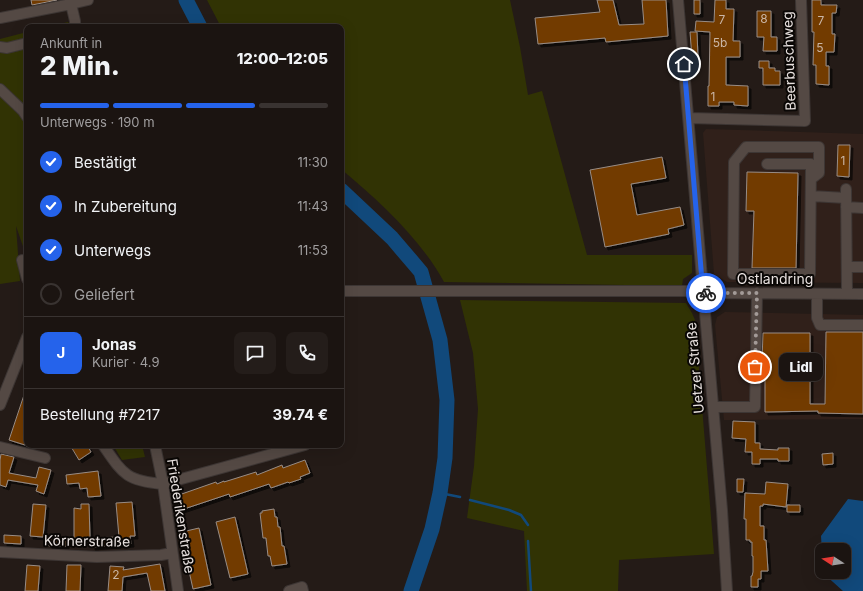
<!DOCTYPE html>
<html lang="de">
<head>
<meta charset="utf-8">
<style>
	body { margin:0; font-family:Inter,sans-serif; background:#241d1a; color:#f1f3f6; height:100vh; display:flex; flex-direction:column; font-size:15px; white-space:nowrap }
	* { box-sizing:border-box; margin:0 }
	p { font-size:13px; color:#a09e9f }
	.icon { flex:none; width:22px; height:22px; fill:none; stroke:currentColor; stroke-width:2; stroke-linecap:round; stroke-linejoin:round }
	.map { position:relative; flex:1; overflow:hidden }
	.details { position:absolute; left:24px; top:24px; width:320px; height:424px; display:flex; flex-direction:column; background:#1b1411; border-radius:8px; box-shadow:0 4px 16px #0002,0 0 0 1px #393331 }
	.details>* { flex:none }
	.needle { width:26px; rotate:282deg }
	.controls { position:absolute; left:815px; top:543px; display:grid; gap:8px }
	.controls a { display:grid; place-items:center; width:36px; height:36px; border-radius:8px; background:#1b1411; box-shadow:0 4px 16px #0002,0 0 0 1px #393331; font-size:20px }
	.pin { position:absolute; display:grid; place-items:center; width:34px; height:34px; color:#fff; margin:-17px; border:2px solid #fff; border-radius:50%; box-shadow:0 1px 4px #0007 }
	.courier { position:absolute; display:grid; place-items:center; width:40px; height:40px; margin:-20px; border:3px solid #2563eb; border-radius:50%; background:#fff; color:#222; box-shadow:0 1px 5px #0007 }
	.bubble { position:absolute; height:28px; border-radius:8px; background:#1b1411; box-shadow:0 4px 16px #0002,0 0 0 1px #393331; font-size:13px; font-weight:800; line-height:28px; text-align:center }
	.headline em { font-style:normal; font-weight:800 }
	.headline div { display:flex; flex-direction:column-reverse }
	.headline { display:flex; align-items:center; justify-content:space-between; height:68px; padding:0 16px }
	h1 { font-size:26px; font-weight:800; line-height:30px }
	.bar { display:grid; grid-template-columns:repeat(4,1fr); gap:6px 4px; align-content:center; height:48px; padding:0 16px }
	.bar i { height:5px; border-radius:3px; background:#393331 }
	.bar .current { background:#2563eb }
	.bar p { grid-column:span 4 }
	.line { display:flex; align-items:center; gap:10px; padding:0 16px; border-top:1px solid #393331 }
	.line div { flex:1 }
	.round { display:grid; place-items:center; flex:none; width:42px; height:42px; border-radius:8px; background:#241d1a }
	ol { padding:0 16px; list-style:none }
	li { display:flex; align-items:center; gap:12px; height:44px }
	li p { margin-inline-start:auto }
	li .icon { padding:4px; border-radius:50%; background:#2563eb; color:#fff; stroke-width:4 }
	li:last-child { color:#a09e9f }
	li i { width:22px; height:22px; border:2px solid #393331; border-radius:50% }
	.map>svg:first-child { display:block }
	.built { fill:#30201a }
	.green { fill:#313304 }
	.water { fill:#11497b }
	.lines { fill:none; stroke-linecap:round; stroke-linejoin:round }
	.stream { stroke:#11497b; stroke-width:2.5 }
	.river { stroke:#11497b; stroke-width:15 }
	.building { fill:#723a00; stroke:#988d86; filter:url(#shadow) }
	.minor-casing { stroke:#3d3634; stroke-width:12 }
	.minor { stroke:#544944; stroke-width:10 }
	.done { stroke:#a39b98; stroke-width:4; stroke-dasharray:0 7.2 }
	.route { stroke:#2563eb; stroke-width:5 }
	.labels { text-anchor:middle; stroke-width:4; stroke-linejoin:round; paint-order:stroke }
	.number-label { font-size:12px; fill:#cab6a6 }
	.street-label { font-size:14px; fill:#e7e0de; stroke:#0a0705 }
</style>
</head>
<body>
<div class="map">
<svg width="863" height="591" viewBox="0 0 863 591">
	<defs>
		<filter id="shadow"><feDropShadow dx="3" dy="3" stdDeviation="0" flood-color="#0009"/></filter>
	</defs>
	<rect width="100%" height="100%" fill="#241b17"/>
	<!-- built -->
	<path class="built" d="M706 129 863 134V283L727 282 714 274 703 133Z
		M725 312 863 315V419L724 420 715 325 717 317Z"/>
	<!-- green -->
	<path class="green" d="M207 0H510L520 47 528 95 542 91 587 255H692V273L683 279 682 286 444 282C420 238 379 201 341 169V27H221Z
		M68 22 71 27H48Z
		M27 32V258L16 226 20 281 0 284V39Z
		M460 300 686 303 692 313 695 320 714 554 619 560 618 591H527L524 531 467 518 474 466 478 409 473 353Z
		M113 445H142L145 457 122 460Z"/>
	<!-- water -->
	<path class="water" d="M848 499 863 501V591H843L823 573 844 572V550H822V552L821 536Z"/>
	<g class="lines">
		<!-- stream -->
		<path class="stream" d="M440 493 460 497
			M470 500 509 510 521 515 528 525
			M528 541 531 591"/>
		<!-- river -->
		<path class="river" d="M186 0 200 27
			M341 190 392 238 421 272 440 340 447 400 445 458 440 493 432 529 411 591"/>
	</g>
	<!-- building -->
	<path class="building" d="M31 0H57L32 5Z
		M597 0H613L619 25 644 24 642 0H666L668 36 606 42 605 38 538 44 535 18 600 12Z
		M694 0H700V14H694Z
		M715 0H726V9H734L733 41H740V57H726V85L748 86V106L734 105V102H719V106H708V86H709L710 32 695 31 696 21 714 22Z
		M812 0H821V5H837L836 13H832V34H835L834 52H826V66H829V85L816 84V65H813L814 32H812Z
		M757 11H771V37H777V51H763L764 37H757Z
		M690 32H697L698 58H692Z
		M759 61H769V68H775V71H780V85H763V68H759Z
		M838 145H850L849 177 837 176Z
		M662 157 666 178 631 184 637 215 680 207 684 225 668 229 669 234 605 247 590 170Z
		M747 172 798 173 796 268H752L754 211H746Z
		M826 332H863V414L818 413V411L765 412V360H762L763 333H810V404H825Z
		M26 389 27 439 25 445 9 440Z
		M733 421 755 422V443H760V449L778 450V448H789V461H778V459H760V464H752V452H745L746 439 732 438Z
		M70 445H87L91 452 79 460Z
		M833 453V464L823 465 822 454Z
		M1 454 14 457 9 473 36 478 39 467 51 470 44 494 36 491 38 485 8 480 6 487 0 485V460Z
		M305 460 310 473 300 477 301 479 289 483 288 482 271 488 269 484 230 497 229 494 181 510 176 496 216 482 217 484 224 481V482L256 472 257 475 282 465 283 468Z
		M98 471 101 496 88 497 87 488 80 489 79 483 67 484 66 475Z
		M737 479H744L743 492H737Z
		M766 482 788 484 786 507 763 504V506H760V526H764V540H766L768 571H761V579H758V587H751V576H752L753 572V556H752V542H750V540H746V519H744L745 493 765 494Z
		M132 502 135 536H130L131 544 92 547V538L119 537 116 503Z
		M33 504 46 505 43 537 30 536Z
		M81 504H89L90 538H74V508L81 509Z
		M787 505H800V512H787Z
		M274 509 275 517H277L278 527H280L282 546H284L287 564 272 566 270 556H268L266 538H263L260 513H262V511Z
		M235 517 248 574 230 578 216 522Z
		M199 528 211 585 193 589 189 571 191 570 182 532Z
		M4 535 21 536V544L4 543Z
		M49 539H66V546H49Z
		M160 564 165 591H151L147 573 123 577 122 591H108L110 566 124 567 123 570Z
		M27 565 40 566 38 591H25Z
		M67 565H81L80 591H66Z"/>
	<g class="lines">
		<!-- minor casing -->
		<g class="minor-casing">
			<path id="minor" d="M678 0 722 510 727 591
				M71 4 88 0
				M0 18 71 4 75 21V27
				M0 47 7 48 27 43
				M0 89 23 111 27 117
				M689 118 805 121 801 0
				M767 164H811L810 274H733L734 162 746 147H819V173L811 179
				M846 189 847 293
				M811 196 846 198
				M846 207 863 208
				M22 260 27 279
				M847 267H863
				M341 291H687L703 293 863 294
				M817 294V318L820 325H863
				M0 405 27 337
				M713 407H755L757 293
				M103 445C123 474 126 481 163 484L305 445
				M155 445 163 484 178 591
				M0 447 45 458
				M0 552 97 557 161 555 172 553
				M289 591 302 587 303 591"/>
		</g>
		<!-- minor -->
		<use href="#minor" class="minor"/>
	</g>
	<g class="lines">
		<!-- done -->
		<path class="done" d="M706 293H757L755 367"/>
		<!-- route -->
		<path class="route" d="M684 64 703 293H706"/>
	</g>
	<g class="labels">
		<!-- number labels -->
		<g class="number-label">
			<text x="764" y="23">8</text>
			<text x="722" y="24">7</text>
			<text x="821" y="25">7</text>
			<text x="720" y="47">5b</text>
			<text x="820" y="52">5</text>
			<text x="713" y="101">1</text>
			<text x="843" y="165">1</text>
			<text x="116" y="579">2</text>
		</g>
		<!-- street labels -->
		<g class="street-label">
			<text transform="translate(789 61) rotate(-92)" y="5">Beerbuschweg</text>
			<text x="775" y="284">Ostlandring</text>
			<text transform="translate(695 368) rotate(-95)" y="5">Uetzer Straße</text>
			<text transform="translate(181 516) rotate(81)" y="5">Friederikenstraße</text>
			<text transform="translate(87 541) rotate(1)" y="5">Körnerstraße</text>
		</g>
	</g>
</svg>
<div class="controls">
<a><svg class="needle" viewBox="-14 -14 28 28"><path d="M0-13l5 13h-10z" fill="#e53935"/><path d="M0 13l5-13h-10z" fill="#a09e9f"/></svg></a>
</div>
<div class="pin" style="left:755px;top:367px;background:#ea580c"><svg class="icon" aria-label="bag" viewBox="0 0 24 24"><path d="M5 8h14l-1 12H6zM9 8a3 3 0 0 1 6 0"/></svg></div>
<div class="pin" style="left:684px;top:64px;background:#1f2937"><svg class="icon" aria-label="home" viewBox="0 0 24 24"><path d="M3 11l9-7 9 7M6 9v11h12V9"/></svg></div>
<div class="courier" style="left:706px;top:293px"><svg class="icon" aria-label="bike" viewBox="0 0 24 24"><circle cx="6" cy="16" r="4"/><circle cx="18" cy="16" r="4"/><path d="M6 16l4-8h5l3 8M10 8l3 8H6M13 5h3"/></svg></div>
<div class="bubble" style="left:779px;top:353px;width:44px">Lidl</div>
<section class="details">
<div class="headline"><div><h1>2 Min.</h1><p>Ankunft in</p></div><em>12:00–12:05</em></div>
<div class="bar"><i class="current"></i><i class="current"></i><i class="current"></i><i></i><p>Unterwegs · 190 m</p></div>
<ol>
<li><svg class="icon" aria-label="check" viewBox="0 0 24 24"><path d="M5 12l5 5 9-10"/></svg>Bestätigt<p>11:30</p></li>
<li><svg class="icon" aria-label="check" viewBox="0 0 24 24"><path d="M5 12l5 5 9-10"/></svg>In Zubereitung<p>11:43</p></li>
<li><svg class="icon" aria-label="check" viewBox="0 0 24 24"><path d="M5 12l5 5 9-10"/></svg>Unterwegs<p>11:53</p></li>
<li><i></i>Geliefert</li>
</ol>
<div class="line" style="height:72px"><b class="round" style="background:#2563eb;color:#fff">J</b><div><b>Jonas</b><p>Kurier · 4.9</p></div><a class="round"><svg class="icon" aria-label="chat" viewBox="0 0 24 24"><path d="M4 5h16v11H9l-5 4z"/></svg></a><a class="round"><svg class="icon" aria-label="phone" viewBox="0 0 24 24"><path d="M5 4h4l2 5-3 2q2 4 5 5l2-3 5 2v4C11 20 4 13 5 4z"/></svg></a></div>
<div class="line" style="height:52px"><div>Bestellung #7217</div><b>39.74 €</b></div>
</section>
</div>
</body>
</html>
